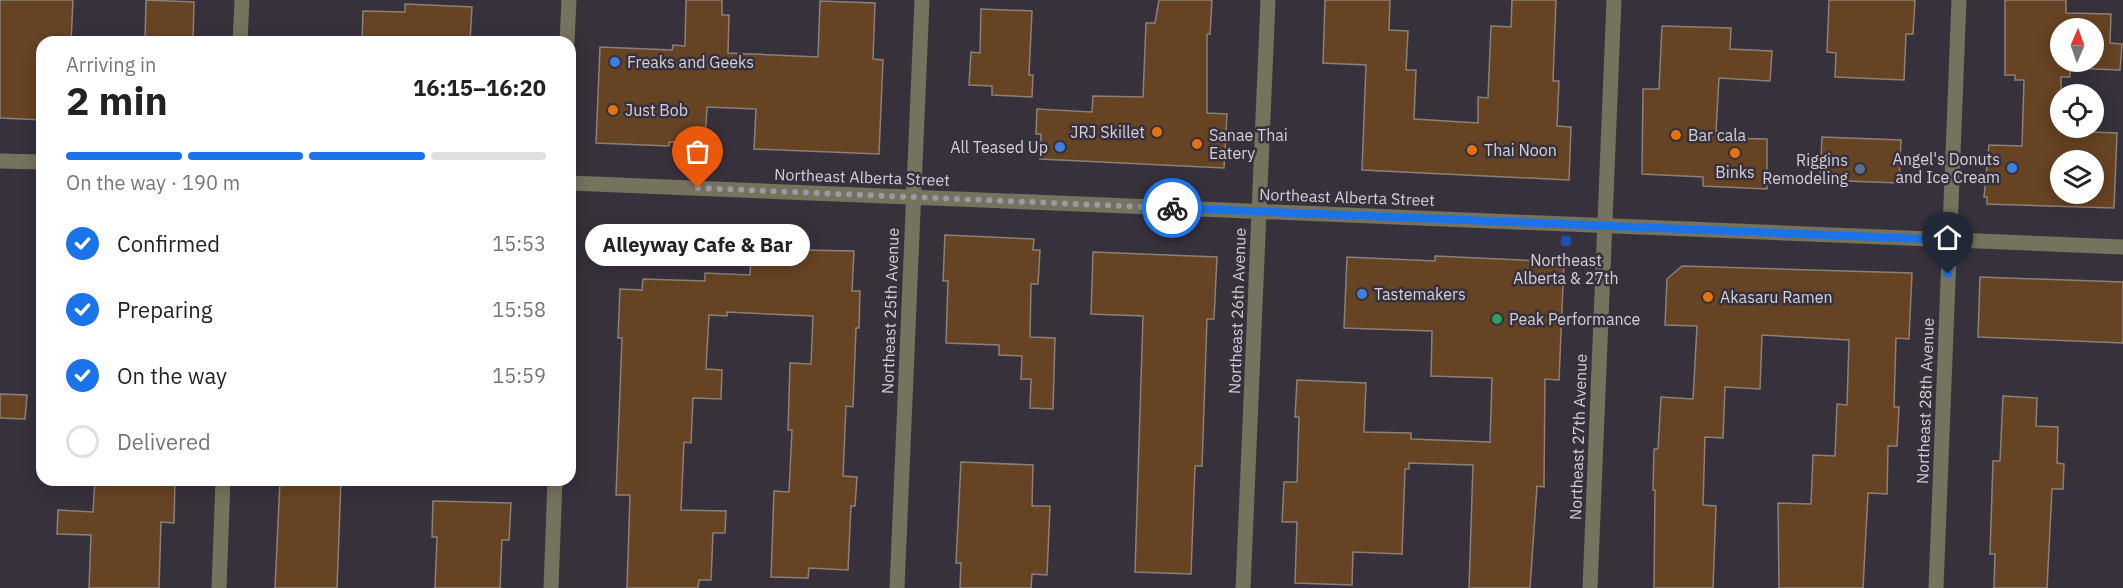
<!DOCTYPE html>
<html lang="en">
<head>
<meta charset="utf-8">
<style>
	body { margin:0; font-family:"IBM Plex Sans",sans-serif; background:#f6f6f6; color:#222; height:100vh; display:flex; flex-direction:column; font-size:22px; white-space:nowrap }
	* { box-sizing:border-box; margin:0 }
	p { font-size:20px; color:#767676 }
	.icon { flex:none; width:33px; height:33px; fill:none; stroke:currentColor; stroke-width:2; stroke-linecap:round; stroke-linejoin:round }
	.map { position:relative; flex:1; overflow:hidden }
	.panel { position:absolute; left:36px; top:36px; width:540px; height:450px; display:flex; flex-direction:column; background:#fff; border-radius:18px; box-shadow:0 3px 15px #0003 }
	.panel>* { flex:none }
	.needle { width:39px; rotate:2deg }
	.controls { position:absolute; left:2050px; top:18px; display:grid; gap:12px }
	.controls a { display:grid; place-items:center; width:54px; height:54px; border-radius:50%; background:#fff; box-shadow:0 3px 15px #0003; font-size:30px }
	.pin { position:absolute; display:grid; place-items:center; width:51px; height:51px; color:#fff; margin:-62px -26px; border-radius:50% 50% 50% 0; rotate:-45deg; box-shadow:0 0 6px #0007 }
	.pin .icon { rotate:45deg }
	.courier { position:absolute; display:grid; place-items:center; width:60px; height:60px; margin:-30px; border:4px solid #1a73e8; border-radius:50%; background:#fff; color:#222; box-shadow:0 2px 8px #0007 }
	.bubble { position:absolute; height:42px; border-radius:21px; background:#fff; box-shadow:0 3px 15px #0003; font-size:20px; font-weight:800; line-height:42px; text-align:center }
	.overview em { font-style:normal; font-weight:800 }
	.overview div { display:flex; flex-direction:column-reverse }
	.overview { display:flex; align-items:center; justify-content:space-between; height:102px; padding:0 30px }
	h1 { font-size:39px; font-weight:800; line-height:45px }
	.bar { display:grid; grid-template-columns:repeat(4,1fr); gap:9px 6px; align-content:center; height:72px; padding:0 30px }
	.bar i { height:8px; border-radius:4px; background:#e0e0e0 }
	.bar .selected { background:#1a73e8 }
	.bar p { grid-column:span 4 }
	ol { padding:0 30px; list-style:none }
	li { display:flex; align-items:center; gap:18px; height:66px }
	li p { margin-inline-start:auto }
	li .icon { padding:6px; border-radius:50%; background:#1a73e8; color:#fff; stroke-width:4 }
	li:last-child { color:#767676 }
	li i { width:33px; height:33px; border:3px solid #e0e0e0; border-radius:50% }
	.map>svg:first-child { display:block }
	.building { fill:#664323; stroke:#8c8076; stroke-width:1.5; fill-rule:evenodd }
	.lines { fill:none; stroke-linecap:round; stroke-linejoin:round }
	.minor { stroke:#75725e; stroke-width:15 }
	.done { stroke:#9d98a1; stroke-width:6; stroke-dasharray:0 10.8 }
	.route { stroke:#1a73e8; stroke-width:8 }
	.shop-dot { fill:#3f7fe0; stroke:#37313c; stroke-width:2 }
	.food-dot { fill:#e8710a; stroke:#37313c; stroke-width:2 }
	.service-dot { fill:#5c6f8a; stroke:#37313c; stroke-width:2 }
	.transit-dot { fill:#1a4fb4; stroke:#37313c; stroke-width:2 }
	.leisure-dot { fill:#2e9e5b; stroke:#37313c; stroke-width:2 }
	.labels { text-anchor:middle; stroke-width:5; stroke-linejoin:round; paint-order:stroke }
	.poi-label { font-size:16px; fill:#d4d0d7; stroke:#37313c; text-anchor:start }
	.street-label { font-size:16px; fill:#d4d0d7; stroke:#37313c }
</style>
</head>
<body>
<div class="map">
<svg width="2123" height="588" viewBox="0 0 2123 588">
	<rect width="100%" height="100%" fill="#37313c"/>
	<!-- building -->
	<path class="building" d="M0 0H73L71 42H42V120L0 118Z
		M146 0 194 2 193 42H145Z
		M686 0H722V15H729L728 53 818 57 820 1 875 3 873 59 883 60 879 154 754 149 756 109 707 107 705 143 669 142V146L596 143 600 47 672 50 673 45 685 46Z
		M1159 0H1212L1210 34H1207V113L1227 114 1224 168 1040 159 1041 134H1036L1037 109 1092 112 1093 96 1143 97 1146 23H1155Z
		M1325 0H1390L1389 30 1408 31 1406 70H1416L1414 119 1478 123V97L1488 98 1491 26 1511 27 1512 0H1556L1553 81H1559L1557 126 1571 127 1569 180 1362 170 1366 65 1323 63Z
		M1829 0H1915L1913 34H1906L1904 80 1835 77 1836 53 1827 52Z
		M2005 0H2066V13L2111 14 2110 43 2122 44 2120 70 2070 68V77H2061V128H2093V132L2117 133 2114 208 1987 204V197H1984L1989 145 2022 146 2024 80H2015V75H2005ZM2061 28H2094V62H2061ZM2061 160H2094V194H2061Z
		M405 4 472 7 470 42H362L363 11 405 12Z
		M981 9 1032 11 1029 75H1033L1032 97 992 95V86L969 85 971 52 980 53Z
		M1662 26 1731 28 1730 49 1772 51 1770 81 1719 78 1716 131H1721V138L1767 139V189L1703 186V177L1642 174 1643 89H1659Z
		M1822 137 1901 140 1899 183 1820 180Z
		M945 235 1034 239 1033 250H1040L1038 284H1031L1030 337 1055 338 1053 409 1030 408 1031 379H1021L1022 356 999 355V345L946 343 948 281H943Z
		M751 249 854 251 852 291H860L859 328H856L853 407 846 406 843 476 857 477 855 506H851L848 570 809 568 808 578 771 577 774 491 789 492 792 430H788L790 363 811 364 813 316 727 312V316L709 315 706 369 722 370 721 399 693 398 691 443 684 442 681 510 726 511 725 533H713L711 580H699L698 588H627L630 495H616L622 338H618L620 289 642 290 643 279 705 281V273L750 275Z
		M1093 252 1217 257 1214 319H1207L1202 466H1195L1191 574 1135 572 1143 316 1091 314Z
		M1435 256 1564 262 1559 380 1545 379 1544 487 1537 486 1530 588H1469L1473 465 1409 463V469H1405L1402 554 1353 552 1352 585 1295 583 1297 522H1282L1284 482H1297L1299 417H1295L1297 380 1366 383 1364 432 1411 433V439L1490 442 1492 378 1431 376 1432 331 1344 328 1347 257 1435 261Z
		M1682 266 1912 273 1909 339 1896 338 1894 407H1899L1897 446H1888L1887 494 1868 493 1863 588H1779L1778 503 1811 504 1813 455 1835 456 1837 404 1847 405 1849 340 1762 335 1760 389 1725 387 1723 438 1705 437 1703 505 1716 506 1713 588H1654L1655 490H1653L1654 449H1658L1661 397 1693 399 1697 326 1665 325 1667 279Z
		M1980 277 2123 282V343L1978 337Z
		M0 394 27 395 25 419 0 418Z
		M2003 396 2037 398 2036 426 2058 427 2057 463 2064 464 2063 489H2052L2047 588H1994L1995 554H1990L1993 461H2000Z
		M961 462 1033 465 1032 506H1050L1047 575 1032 574 1031 588H960L961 563H956Z
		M95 480H175L174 523 161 522 159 588H89L91 535 57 534 58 510 93 512Z
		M280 480H341L337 588H275Z
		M433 501 511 503 509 540H502L500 588H435L437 537H432Z"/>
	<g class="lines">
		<!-- minor -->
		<path class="minor" d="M240 42 242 0
			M567 42 569 0
			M0 161 42 162
			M570 183 2123 247
			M219 588 223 480
			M551 588 555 480
			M897 588 922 0
			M1243 588 1268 0
			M1590 588 1614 0
			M1936 588 1959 0"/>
	</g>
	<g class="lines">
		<!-- done -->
		<path class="done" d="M698 188 1172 208"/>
		<!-- route -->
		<path class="route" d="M1172 208 1950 240 1948 274"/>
	</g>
	<!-- markers -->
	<g class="shop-dot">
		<circle cx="615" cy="62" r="6"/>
		<circle cx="1060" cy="147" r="6"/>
		<circle cx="2012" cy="168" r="6"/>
		<circle cx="1362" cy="294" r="6"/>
	</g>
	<g class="food-dot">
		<circle cx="613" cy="110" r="6"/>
		<circle cx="1157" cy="132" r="6"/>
		<circle cx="1676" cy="135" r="6"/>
		<circle cx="1197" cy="144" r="6"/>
		<circle cx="1472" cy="150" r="6"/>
		<circle cx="1735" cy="153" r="6"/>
		<circle cx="1708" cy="297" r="6"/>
	</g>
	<circle class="service-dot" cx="1860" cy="169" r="6"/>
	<rect class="transit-dot" x="1560" y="235" width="12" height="12" rx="3"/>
	<circle class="leisure-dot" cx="1497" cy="319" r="6"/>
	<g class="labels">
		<!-- poi labels -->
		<g class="poi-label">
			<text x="627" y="68">Freaks and Geeks</text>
			<text x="625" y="116">Just Bob</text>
			<text x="1145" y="138" text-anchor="end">JRJ Skillet</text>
			<text x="1209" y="141">Sanae Thai<tspan x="1209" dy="18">Eatery</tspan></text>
			<text x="1688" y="141">Bar cala</text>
			<text x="1048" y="153" text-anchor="end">All Teased Up</text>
			<text x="1484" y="156">Thai Noon</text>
			<text x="2000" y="165" text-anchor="end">Angel's Donuts<tspan x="2000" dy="18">and Ice Cream</tspan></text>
			<text x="1848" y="166" text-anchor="end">Riggins<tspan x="1848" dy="18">Remodeling</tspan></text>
			<text x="1735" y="178" text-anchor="middle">Binks</text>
			<text x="1566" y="266" text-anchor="middle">Northeast<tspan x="1566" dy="18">Alberta &amp; 27th</tspan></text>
			<text x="1374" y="300">Tastemakers</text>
			<text x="1720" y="303">Akasaru Ramen</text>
			<text x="1509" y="325">Peak Performance</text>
		</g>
		<!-- street labels -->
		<g class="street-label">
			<text transform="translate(862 177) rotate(2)" y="6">Northeast Alberta Street</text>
			<text transform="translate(1347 197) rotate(2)" y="6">Northeast Alberta Street</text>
			<text transform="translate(890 311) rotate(-88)" y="6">Northeast 25th Avenue</text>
			<text transform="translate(1237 311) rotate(-88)" y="6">Northeast 26th Avenue</text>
			<text transform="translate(1925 401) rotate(-88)" y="6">Northeast 28th Avenue</text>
			<text transform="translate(1578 437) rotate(-88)" y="6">Northeast 27th Avenue</text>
		</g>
	</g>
</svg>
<div class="controls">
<a><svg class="needle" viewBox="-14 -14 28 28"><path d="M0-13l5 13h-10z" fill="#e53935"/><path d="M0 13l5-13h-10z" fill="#767676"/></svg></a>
<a><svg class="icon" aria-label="locate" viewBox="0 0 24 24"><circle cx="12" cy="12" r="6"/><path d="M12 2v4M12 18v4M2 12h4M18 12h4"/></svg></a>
<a><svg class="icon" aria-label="layers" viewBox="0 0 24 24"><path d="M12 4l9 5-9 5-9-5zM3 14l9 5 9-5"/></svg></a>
</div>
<div class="pin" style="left:698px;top:188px;background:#ea580c"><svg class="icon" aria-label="bag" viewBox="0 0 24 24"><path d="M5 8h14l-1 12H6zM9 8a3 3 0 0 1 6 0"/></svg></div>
<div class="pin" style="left:1948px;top:274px;background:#1f2937"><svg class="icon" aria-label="home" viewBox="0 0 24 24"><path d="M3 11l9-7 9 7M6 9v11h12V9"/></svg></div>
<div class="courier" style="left:1172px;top:208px"><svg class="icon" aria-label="bike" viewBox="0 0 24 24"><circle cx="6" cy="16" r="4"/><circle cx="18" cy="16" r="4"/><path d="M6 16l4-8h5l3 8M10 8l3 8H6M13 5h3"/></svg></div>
<div class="bubble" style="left:585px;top:224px;width:225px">Alleyway Cafe &amp; Bar</div>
<section class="panel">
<div class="overview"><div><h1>2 min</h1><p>Arriving in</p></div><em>16:15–16:20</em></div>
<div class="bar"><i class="selected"></i><i class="selected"></i><i class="selected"></i><i></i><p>On the way · 190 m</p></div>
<ol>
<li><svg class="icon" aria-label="check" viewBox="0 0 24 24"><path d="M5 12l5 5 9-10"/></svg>Confirmed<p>15:53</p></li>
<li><svg class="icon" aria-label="check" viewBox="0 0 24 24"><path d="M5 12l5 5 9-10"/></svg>Preparing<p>15:58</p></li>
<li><svg class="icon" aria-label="check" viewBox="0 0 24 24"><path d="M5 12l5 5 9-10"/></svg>On the way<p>15:59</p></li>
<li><i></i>Delivered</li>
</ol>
</section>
</div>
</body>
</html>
